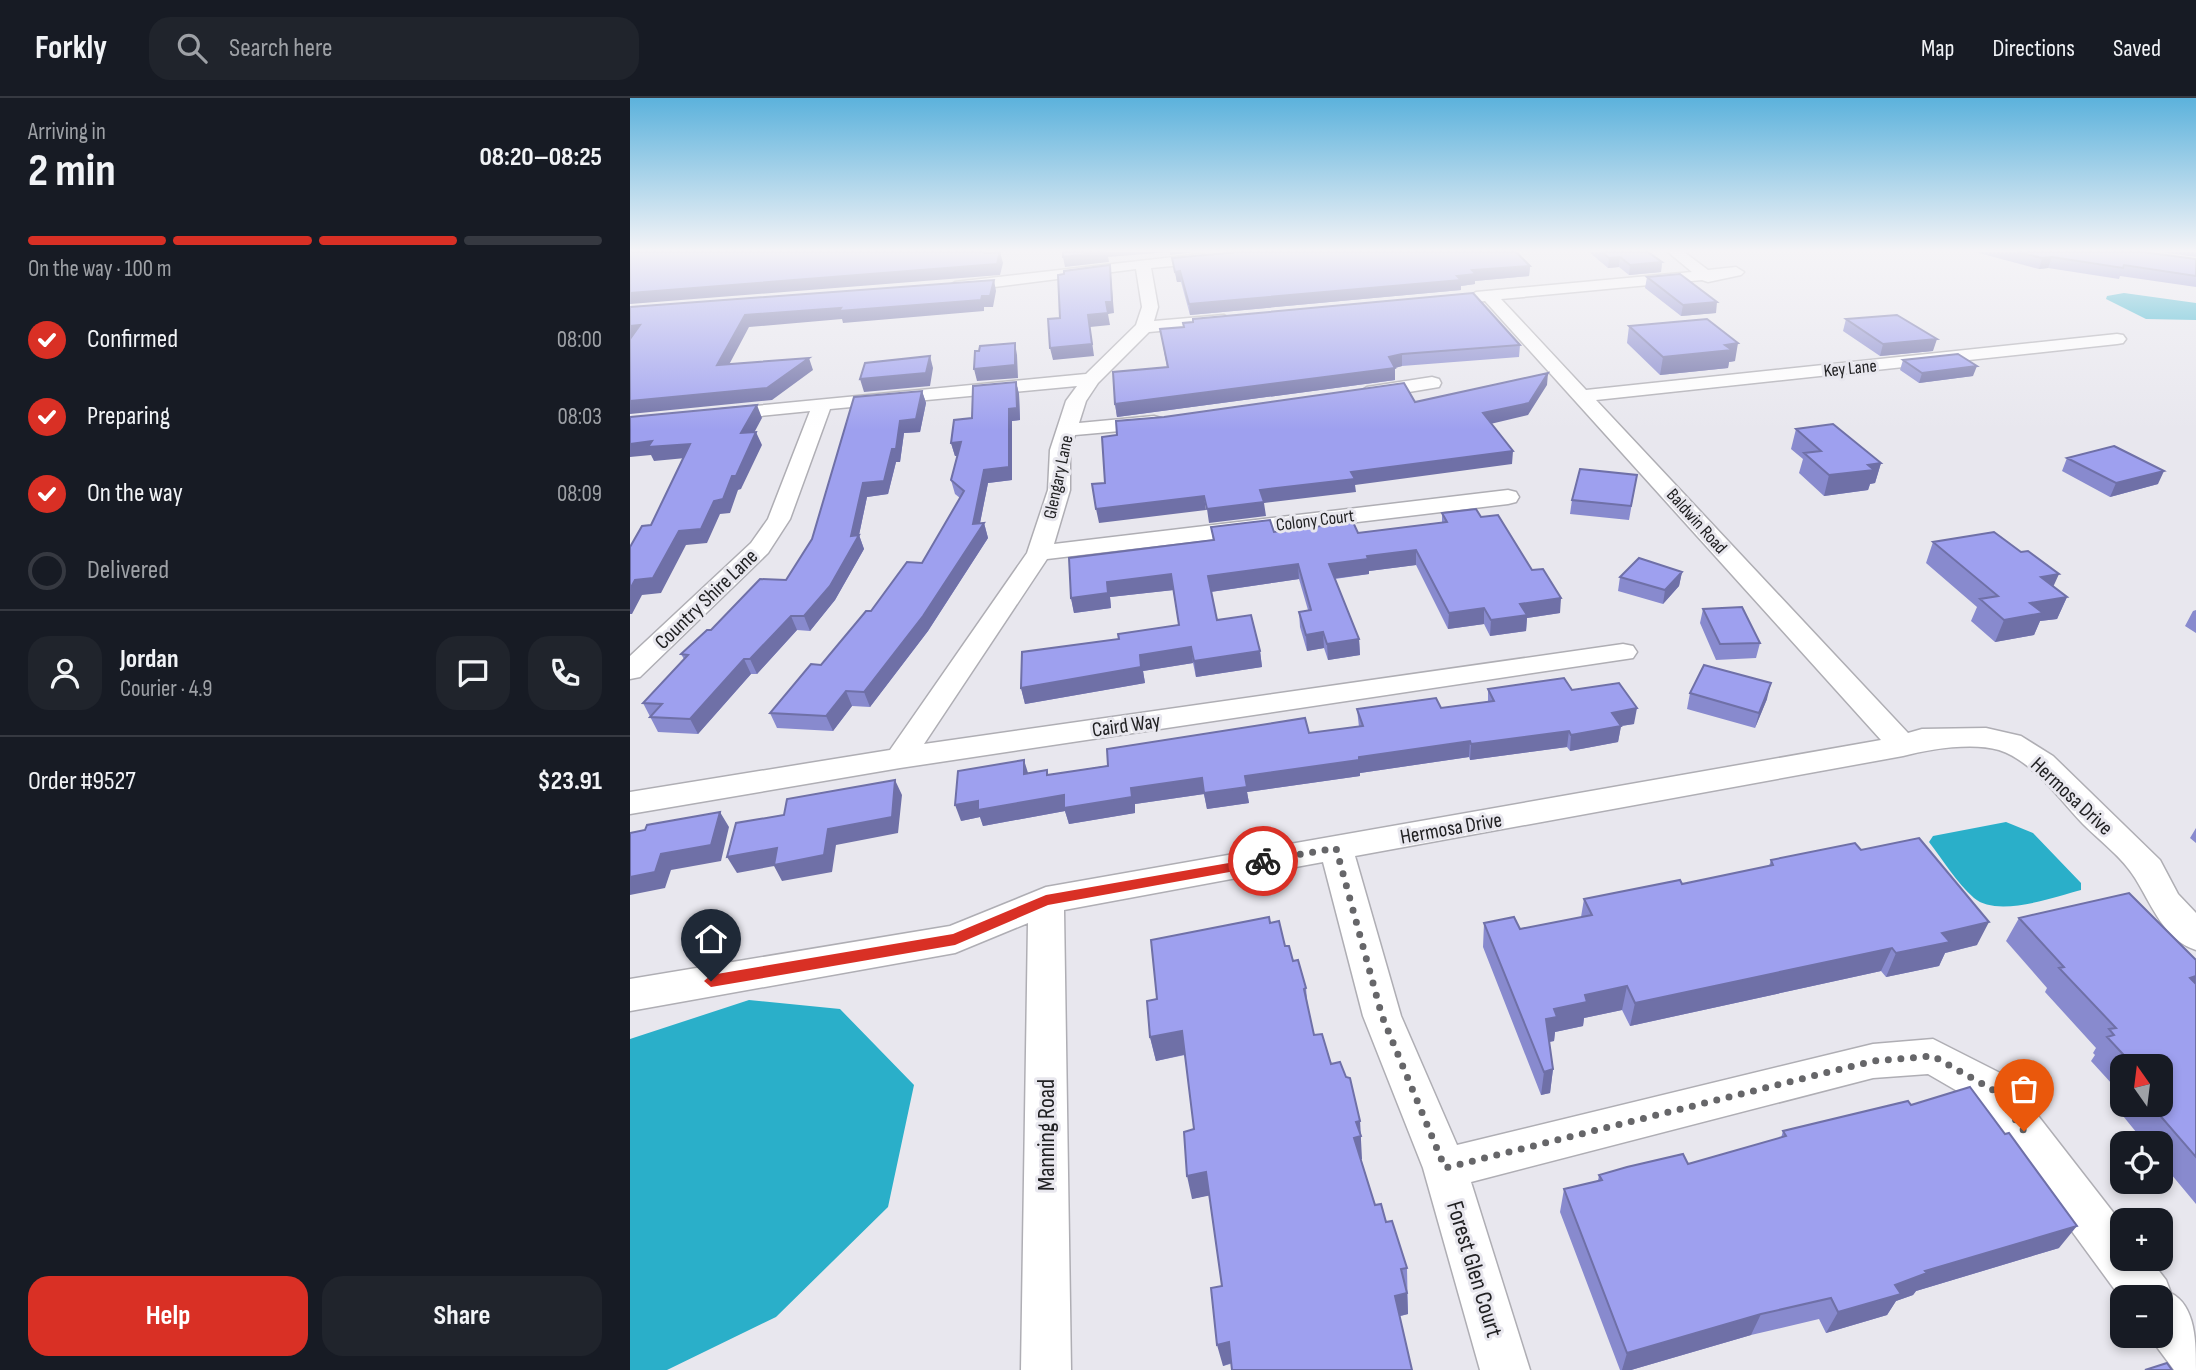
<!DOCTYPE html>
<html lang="en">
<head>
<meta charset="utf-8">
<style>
	body { margin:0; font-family:"Sofia Sans Condensed",sans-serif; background:#20242c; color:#f1f3f6; height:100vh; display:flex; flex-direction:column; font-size:26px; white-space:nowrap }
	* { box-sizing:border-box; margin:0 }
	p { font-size:23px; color:#9ea1a6 }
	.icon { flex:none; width:38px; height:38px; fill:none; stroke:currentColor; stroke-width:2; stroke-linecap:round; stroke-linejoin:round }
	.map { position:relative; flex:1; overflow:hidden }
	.sheet { display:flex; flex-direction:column; background:#171b24; width:630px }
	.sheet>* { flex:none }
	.needle { width:46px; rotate:346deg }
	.fabs { position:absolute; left:1480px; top:956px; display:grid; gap:14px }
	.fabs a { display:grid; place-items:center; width:63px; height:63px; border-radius:14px; background:#171b24; box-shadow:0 4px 10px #0003; font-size:35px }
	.pin { position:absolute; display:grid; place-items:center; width:60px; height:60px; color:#fff; margin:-72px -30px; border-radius:50% 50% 50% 0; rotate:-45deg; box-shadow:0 0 7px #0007 }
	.pin .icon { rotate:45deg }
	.courier { position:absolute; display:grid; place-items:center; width:70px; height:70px; margin:-35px; border:5px solid #d93025; border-radius:50%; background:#fff; color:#222; box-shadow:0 2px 9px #0007 }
	.summary em { font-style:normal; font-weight:700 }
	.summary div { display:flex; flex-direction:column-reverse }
	.summary { display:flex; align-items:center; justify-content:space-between; height:119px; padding:0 28px }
	h1 { font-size:46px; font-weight:700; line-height:52px }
	.bar { display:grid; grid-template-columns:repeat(4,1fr); gap:10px 7px; align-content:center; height:84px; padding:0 28px }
	.bar i { height:9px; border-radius:5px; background:#363941 }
	.bar .current { background:#d93025 }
	.bar p { grid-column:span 4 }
	.line { display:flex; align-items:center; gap:18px; padding:0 28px; border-top:2px solid #363941 }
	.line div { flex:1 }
	.round { display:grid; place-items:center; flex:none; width:74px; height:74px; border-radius:21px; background:#20242c }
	ol { padding:0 28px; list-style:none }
	li { display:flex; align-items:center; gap:21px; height:77px }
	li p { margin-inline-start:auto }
	li .icon { padding:7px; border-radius:50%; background:#d93025; color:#fff; stroke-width:4 }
	li:last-child { color:#9ea1a6 }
	li i { width:38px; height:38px; border:4px solid #363941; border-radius:50% }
	.primary-button { display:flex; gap:14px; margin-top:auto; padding:14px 28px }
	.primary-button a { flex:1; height:80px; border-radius:21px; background:#d93025; color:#fff; font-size:28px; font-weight:700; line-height:80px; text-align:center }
	.primary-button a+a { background:#20242c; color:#f1f3f6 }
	header { display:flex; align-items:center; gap:42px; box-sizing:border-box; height:98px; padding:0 35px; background:#171b24; border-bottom:2px solid #363941 }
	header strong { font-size:33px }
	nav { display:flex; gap:38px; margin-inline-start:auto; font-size:24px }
	.search { width:490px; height:63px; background:#20242c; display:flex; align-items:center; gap:18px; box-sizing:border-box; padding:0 24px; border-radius:21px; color:#9ea1a6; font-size:26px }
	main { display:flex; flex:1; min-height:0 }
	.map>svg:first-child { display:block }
	.water { fill:#2aafc9 }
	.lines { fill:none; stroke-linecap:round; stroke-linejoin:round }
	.minor-casing { stroke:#afaeb4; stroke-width:3 }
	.minor { fill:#fff; fill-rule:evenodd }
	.wall { fill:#888ace }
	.shaded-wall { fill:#6f70a7 }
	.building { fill:#9ea0ef; stroke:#6f70a7; stroke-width:2 }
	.route { fill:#d93025 }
	.done { stroke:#666669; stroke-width:7; stroke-dasharray:0 12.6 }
	.labels { text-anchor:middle; stroke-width:6; stroke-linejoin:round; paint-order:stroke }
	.far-street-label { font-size:18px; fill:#202022; stroke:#e8e7ee }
	.street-label { font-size:21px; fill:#202022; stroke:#e8e7ee }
	.near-street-label { font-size:24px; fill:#202022; stroke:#e8e7ee }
</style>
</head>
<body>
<header>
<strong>Forkly</strong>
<div class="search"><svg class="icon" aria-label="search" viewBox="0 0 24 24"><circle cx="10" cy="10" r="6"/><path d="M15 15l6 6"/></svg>Search here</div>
<nav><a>Map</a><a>Directions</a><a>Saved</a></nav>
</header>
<main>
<section class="sheet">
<div class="summary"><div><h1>2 min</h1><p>Arriving in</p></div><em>08:20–08:25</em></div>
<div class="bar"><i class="current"></i><i class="current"></i><i class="current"></i><i></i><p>On the way · 100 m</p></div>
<ol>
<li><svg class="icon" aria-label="check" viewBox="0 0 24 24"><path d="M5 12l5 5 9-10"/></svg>Confirmed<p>08:00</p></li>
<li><svg class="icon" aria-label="check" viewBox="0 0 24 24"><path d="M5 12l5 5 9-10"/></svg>Preparing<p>08:03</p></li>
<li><svg class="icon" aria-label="check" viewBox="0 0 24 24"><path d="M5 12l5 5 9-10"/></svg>On the way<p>08:09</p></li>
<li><i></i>Delivered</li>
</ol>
<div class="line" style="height:126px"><a class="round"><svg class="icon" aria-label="person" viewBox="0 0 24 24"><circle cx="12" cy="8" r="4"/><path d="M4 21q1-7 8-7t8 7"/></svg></a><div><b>Jordan</b><p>Courier · 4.9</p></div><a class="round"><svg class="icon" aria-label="chat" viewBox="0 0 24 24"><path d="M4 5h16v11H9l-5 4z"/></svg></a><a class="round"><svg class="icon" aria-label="phone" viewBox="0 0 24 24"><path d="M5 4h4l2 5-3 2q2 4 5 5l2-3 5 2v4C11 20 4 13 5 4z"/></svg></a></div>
<div class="line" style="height:91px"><div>Order #9527</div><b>$23.91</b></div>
<div class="primary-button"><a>Help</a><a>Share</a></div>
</section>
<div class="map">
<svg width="1566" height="1272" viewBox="0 0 1566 1272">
	<rect width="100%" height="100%" fill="#e8e7ee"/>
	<!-- water -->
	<path class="water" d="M1494 195 1566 205V222L1516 221 1476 201 1477 198Z
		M1376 724 1403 735 1451 785V792C1425 799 1367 820 1344 800 1327 785 1313 762 1299 744L1303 738Z
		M119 902 210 911 284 987 258 1109 146 1219 37 1272H0V941Z"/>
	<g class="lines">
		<!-- minor casing -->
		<g class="minor-casing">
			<path id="minor" d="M588 154H653L646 158 521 170 528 209 524 223 594 217 602 222 594 227 519 234 468 285 456 303 449 325 524 318 531 320 534 324 531 328 524 330 445 337 440 352V392L424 446 878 392 886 394 889 399 886 404 878 406 417 461 294 646 993 546 1003 548 1007 554 1003 560 270 670 0 716V694L260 652 397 455 418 392 420 352 436 303 447 288 200 311 160 421 138 455 10 579 0 581V558L121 445 138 421 180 313 91 322 81 316 84 312 456 276 506 227 512 209 506 171 325 194 317 189 325 184Z
				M1038 154H1054L1078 172 1106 169 1114 174 1111 177 1078 184 1072 182 871 201 956 292 1487 236 1493 237 1496 241 1493 245 1487 246 966 302 1278 635 1292 631 1356 630 1391 638 1423 658 1530 762 1548 796 1566 815V852C1534 842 1522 807 1505 780 1493 760 1470 743 1453 726 1429 701 1403 663 1369 652 1342 644 1300 651 1273 658L725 758 771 918 827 1047 1243 946 1303 941 1378 979 1493 1127V1160H1519L1536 1182 1541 1195C1566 1208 1566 1245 1566 1272H1544L1518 1237H1531V1199H1493V1203L1348 1005 1298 976 1243 980 841 1084 900 1272H850L793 1070 733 918 693 764 434 812 441 1272H391L398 825 325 855 0 913V881L320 828 416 789 1251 642 855 203 846 204 838 199 846 194 1062 174Z
				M802 279 809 281 811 285 809 289 737 301 728 295 737 289Z"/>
		</g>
		<!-- minor -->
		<use href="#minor" class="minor"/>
	</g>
	<!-- wall -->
	<path class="wall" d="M959 154H1018L1032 164 1031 174 999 177 989 169 978 170Z
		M1345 154H1513L1566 161V189L1490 178 1489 181 1418 170 1409 171Z
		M1529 154H1566V159Z
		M542 160 900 168 899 178 845 183V186L831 188V192L560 217 551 184H547Z
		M1017 179 1086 215 1051 218 1015 190Z
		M1216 221 1303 253 1250 258 1213 233Z
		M999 228 1105 263 1099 264 1098 270 1030 277 997 245Z
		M554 229 890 247 889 259 772 268 765 270V282L487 319 485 306 537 269 530 231Z
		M1273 262 1343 278 1289 285 1270 272Z
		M386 284 389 296 390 322 382 323V382L358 385 350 425H354L358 440 298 533 240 609 222 608 203 633 147 630 140 615 191 567 241 513 292 465 330 400 325 396 321 382 327 358H325L321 345 342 320Z
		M292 293 296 305 290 334 274 335 270 364H266L258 396 237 399 229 437 234 451 205 502 180 533 167 532 127 576H121L68 636 28 634 13 605 54 561 51 556 81 532 156 482Z
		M1166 331 1251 365 1245 385 1240 386 1238 392 1194 398 1169 375 1173 361 1161 351Z
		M1437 360 1528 386 1480 399 1432 373Z
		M1007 377 999 422 940 416 942 402Z
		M812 415 851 419 930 515 897 520 896 533 860 538 854 526 818 531 786 467 739 473V476L705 481 729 541 730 557 698 562 694 550 677 553 670 529 669 514 678 512 669 481 581 494 587 522 630 553 632 569 566 579 563 565 513 573 515 585 395 606 391 590 489 541 549 527 543 492 480 499 481 510 444 515 441 500 583 442 581 429 644 434 728 435 812 425Z
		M1303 444 1423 488 1437 499 1427 521 1410 523 1404 537 1365 544 1341 523 1347 509 1296 465Z
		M1052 474 1049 488 1033 506 988 493 990 479Z
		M1073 511 1130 545 1126 560 1086 562 1070 525Z
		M1566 512V535L1555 528 1563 513Z
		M858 591 942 592 1004 626 991 628 988 644 940 653 937 649 840 662 839 659 730 675V678L617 694 619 705 577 711 574 696 505 706V715L439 726 435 713 353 728 350 719 331 723 398 675 418 677 679 635 729 629 727 611 811 610 858 604Z
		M1060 595 1137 601 1125 630 1057 611Z
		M1566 730V745L1560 740Z
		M1231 752 1347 847 1315 855 1309 868 1256 879 1251 873 1000 928 992 912 954 920 953 928 925 934 924 943 919 944 923 971 920 995 911 997 853 849 854 825 890 831 951 819 954 801 1052 786 1139 768 1141 762Z
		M1389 820 1566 862V1106L1531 1064V1045H1515L1489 1013 1494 1006H1531V968H1493V998L1461 963 1465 957 1463 955 1466 950 1415 894 1417 890 1376 843Z
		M655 848 676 890 678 912 684 937 701 966 730 1023 731 1061 745 1107 756 1124 777 1170 778 1216 593 1268 592 1188 579 1097 562 1101 564 1031 555 957 526 963 520 939 527 901Z
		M1281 1007 1429 1150 1286 1193 1283 1197 1266 1203 1257 1217 1196 1235 1189 1221 1121 1237 1001 1272H990L930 1114 934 1091 968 1083 969 1077 1058 1066 1151 1040 1153 1033Z"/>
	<!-- shaded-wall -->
	<path class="shaded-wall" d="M370 154 373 165 370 177 0 206V195Z
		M477 154H539L478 159Z
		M477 154 479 164 435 169 433 159Z
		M540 154H566L540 157Z
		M990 159 989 169 978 170 979 160Z
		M1422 159 1418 170 1409 171 1412 160Z
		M1032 164 1031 174 999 177 1000 167Z
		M480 167 484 215 478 216 480 227 460 229 464 258 423 262 420 250 458 217 476 204Z
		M900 168 899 178 845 183V186L831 188V192L560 217 559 206 827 178 842 172Z
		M550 173 551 184H547L545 174Z
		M364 182 366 193 363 209H354V213L213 225 212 221 119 229 92 280 87 267 115 217 352 198Z
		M1087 204 1086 215 1051 218 1053 207Z
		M10 227 15 239 0 240V228Z
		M1307 241 1303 253 1250 258 1253 246Z
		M385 245 387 257 388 280 347 283 344 271Z
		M1108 245 1105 263 1099 264 1098 270 1030 277 1033 259 1095 247Z
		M772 256V268L765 270V282L487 319 485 306Z
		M300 258 303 270 300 288 234 294 230 281Z
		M179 260 183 272 142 302 0 316V303Z
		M1347 268 1343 278 1289 285 1292 275Z
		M918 275 917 287 898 317 852 328 853 315Z
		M386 284 389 296 390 322 382 323V382L358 385 348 435 354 425 358 440 298 533 240 609 234 594 343 426 354 372 379 311Z
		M292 293 296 305 290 334 274 335 270 364H266L258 396 237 399 229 437 234 451 205 502 180 533 174 518 221 438 233 385 262 351 270 323Z
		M127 307 132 320 117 348 111 335Z
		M126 334 132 347 111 391 108 392 100 415 90 416 77 445 56 447 31 495 12 497 2 516H0V491L5 482 49 433 84 403 102 378Z
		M22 343 60 346 66 359 24 363 21 357 0 359V346Z
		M331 344 334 357 325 358 321 345Z
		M883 353 882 366 725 387 726 394 634 405 636 418 579 425 577 411 630 392 721 374Z
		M1251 365 1245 385 1240 386 1238 392 1194 398 1199 377 1238 367Z
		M1534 373 1528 386 1480 399 1486 385Z
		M574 398 576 412 469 425 466 411Z
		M786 452V467L739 473V476L700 481 699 466 737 458Z
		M668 466 669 481 580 494 578 478Z
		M1052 474 1049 488 1033 506 1035 492Z
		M541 476 544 492 480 499 481 510 444 515 441 500 477 484Z
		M1429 476 1419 498 1411 479Z
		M1437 499 1427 521 1410 523 1404 537 1365 544 1374 522 1400 505Z
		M931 500 930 515 897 520 896 533 860 538 861 522 890 506Z
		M854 510V526L818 531 819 515Z
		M161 518 167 532 127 576 120 561Z
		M693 534 694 550 677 553 676 537Z
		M729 541 730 557 698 562 697 546Z
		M561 549 563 565 513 573 515 585 395 606 391 590 510 557Z
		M630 553 632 569 566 579 564 563Z
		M114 561 121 576 68 636 60 621Z
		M1141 585 1137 601 1125 630 1129 615Z
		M216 593 222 608 203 633 196 618Z
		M1007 610 1004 626 991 628 988 644 940 653 941 637 982 615Z
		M939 633 937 649 840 662 841 646Z
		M840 643 839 659 730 675V678L617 694 619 705 577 711 574 696 505 706V715L439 726 435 713 353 728 350 719 331 723 325 707 348 703 434 697 501 690 572 680 615 678 729 659Z
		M394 662 399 678 394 676Z
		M265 682 272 697 268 735 206 747 202 774 152 783 144 768 107 775 97 759 198 731Z
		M90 714 99 729 91 763 41 772 35 790 0 797V779Z
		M1359 824 1347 847 1315 855 1309 868 1256 879 1266 855 1312 835Z
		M1262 850 1251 873 1000 928 1005 905Z
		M1566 878V893L1560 880Z
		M997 888 992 912 954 920 953 928 925 934 924 943 913 945 916 921 924 911 955 897Z
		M552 933 557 956 526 963 520 939Z
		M923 971 920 995 911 997 914 974Z
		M730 1023 732 1061 726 1063 724 1040 726 1024Z
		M576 1074 582 1097 562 1101 557 1078Z
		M1447 1128 1429 1150 1286 1193 1283 1197 1266 1203 1257 1217 1196 1235 1208 1214 1295 1173Z
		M777 1195 778 1216 765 1219V1198Z
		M1131 1216 1121 1237 1001 1272H992L997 1255Z
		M599 1244 604 1264 593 1268 587 1247Z"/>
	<!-- building -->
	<path class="building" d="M0 154H355V155L370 154 367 166 0 195Z
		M433 154H476L433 159Z
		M607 154H886L900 168 842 172 846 176 827 178 831 182 559 206 550 173 545 174 542 160Z
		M972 154H1018L1032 164 1000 167 990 159 979 160Z
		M1387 154H1513L1566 161V178L1494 167 1493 170 1422 159 1412 160Z
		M480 167 482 204H476L478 215 458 217 462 246 420 250 418 221 430 220 428 177 434 176V173Z
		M1050 176 1087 204 1053 207 1017 179Z
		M364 182 360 198H352L351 202 209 213 211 210 115 217 87 267 179 260 137 290 0 303V241L10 227 0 228V209Z
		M843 195 890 247 772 256 759 259 765 270 485 306 483 274 538 269 530 231 554 229 553 225 563 224V221Z
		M1267 217 1307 241 1253 246 1216 221Z
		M1077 221 1108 245 1095 247 1102 252 1033 259 999 228Z
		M385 245V267L344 271 345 253H349L350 248Z
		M1328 256 1347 268 1292 275 1273 262Z
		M300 258 296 275 230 281 235 265Z
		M918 275 899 305 853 315 883 353 721 374 725 381 630 392 634 404 577 411 574 398 466 411 462 386 475 385 472 339 487 337 486 323 534 319 774 285 785 304Z
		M386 284 387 310 379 311V369L354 372 343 426 354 425 293 518 234 594 216 593 196 618 140 615 181 566 191 567 236 513H241L277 464 292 465 334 393 321 382 331 344 321 345 324 322 342 320 343 288Z
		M292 293 286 321 270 323 266 351H262L254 383 233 385 221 438 229 437 200 488 174 518H161L120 561H114L60 621 20 619 32 606 13 605 58 557 51 556 77 532H81L130 481 156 482 182 441 224 299Z
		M127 307 111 335 126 334 106 378H102L93 401 84 403 71 431 49 433 23 480 5 482 0 491V449L12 428 21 427 60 346 18 349 22 343 0 346V319Z
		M1203 326 1251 365 1238 367 1244 372 1199 377 1174 355 1191 353 1166 331Z
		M1484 348 1534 373 1486 385 1437 360Z
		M950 371 1007 377 1001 408 942 402Z
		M846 411 851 419 868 417 902 472 913 471 931 500 890 506 897 517 861 522 854 510 819 515 786 452 737 458 738 461 699 466 729 541 697 546 693 534 676 537 669 514 681 512 668 466 578 478 587 522 621 517 630 553 564 563 561 549 510 557 511 569 391 590 392 554 489 541 488 536 549 527 541 476 477 484 478 495 441 500 439 460 584 442 581 429 640 422 644 434 723 424 728 435 817 424 812 415Z
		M1364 434 1391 454 1398 453 1429 476 1411 479 1437 499 1400 505 1413 515 1374 522 1350 501 1368 498 1303 444Z
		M1009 460 1052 474 1035 492 990 479Z
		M1112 509 1130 545 1090 546 1073 511Z
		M1074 567 1141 585 1129 615 1060 595Z
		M934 580 942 592 989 585 1007 610 982 615 991 628 941 637 939 633 841 646 840 643 729 659V662L615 678 617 689 574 695 572 680 501 690 502 699 434 710V697L348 712V703L325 707 328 673 394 662V676L417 672V677L478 668 477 651 675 620 679 635 733 628 727 611 806 600 811 610 864 603 858 591Z
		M265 682 262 719 198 731 194 757 144 767 147 750 97 759 106 725 154 717 157 701Z
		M90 714 81 747 31 756 25 774 0 779V735L15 732 17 727Z
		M1289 740 1359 824 1312 835 1320 844 1266 855 1262 850 1005 905 997 888 955 897 957 904 924 911 927 919 916 921 923 971 914 974 854 825 884 819 890 831 962 817 954 801 1050 782 1052 786 1143 767 1141 762 1225 745 1231 752Z
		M1499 795 1566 862V878L1560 880 1566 886V1059L1520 1006H1531V968H1504L1477 939 1484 937 1479 931 1486 930 1429 870 1434 869 1389 820Z
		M639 819 640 825 649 823 655 848H659L663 863 668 862 676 890 674 891 684 937 692 936 701 966 710 964 716 979 720 980 730 1023 726 1024 731 1038 724 1040 745 1107 751 1106 756 1124 762 1123 777 1170 771 1171 777 1195 765 1198 782 1272H602L599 1244 587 1247 581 1190 592 1188 576 1074 557 1078 554 1034 564 1031 552 933 520 939 517 903 527 901 521 842Z
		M1340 989 1375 1036 1379 1035 1447 1128 1295 1173 1297 1175 1265 1187 1271 1196 1208 1214 1201 1200 1131 1216 997 1255 934 1091 972 1082 969 1077 997 1069 1053 1056 1058 1066 1156 1038 1153 1033 1278 1003 1281 1007Z
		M1537 1265 1542 1272H1515Z"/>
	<!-- sky -->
	<linearGradient id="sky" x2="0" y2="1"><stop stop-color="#5cb2dc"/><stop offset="0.46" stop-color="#f5f4f7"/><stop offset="1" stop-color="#f5f4f7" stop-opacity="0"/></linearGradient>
	<rect width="1566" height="332" fill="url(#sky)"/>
	<!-- route -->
	<path class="route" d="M633 759 638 760V767L418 807 325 847 81 889 74 883 81 877 323 836 416 797Z"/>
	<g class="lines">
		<!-- done -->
		<path class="done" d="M633 763 706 750 752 918 815 1070 1243 963 1303 958 1363 992 1394 1033"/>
	</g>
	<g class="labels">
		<!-- far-street labels -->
		<g class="far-street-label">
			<text transform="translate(1220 270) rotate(-6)" y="6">Key Lane</text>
			<text transform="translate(428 379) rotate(-78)" y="6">Glengary Lane</text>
			<text transform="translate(685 422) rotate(-7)" y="6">Colony Court</text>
			<text transform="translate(1067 423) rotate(48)" y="6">Baldwin Road</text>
		</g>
		<!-- street labels -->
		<g class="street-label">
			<text transform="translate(76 501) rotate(-44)" y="7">Country Shire Lane</text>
			<text transform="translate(496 627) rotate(-8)" y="7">Caird Way</text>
			<text transform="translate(1442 698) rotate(43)" y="7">Hermosa Drive</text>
			<text transform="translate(821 730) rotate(-10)" y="7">Hermosa Drive</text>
		</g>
		<!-- near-street labels -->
		<g class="near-street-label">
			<text transform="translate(416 1037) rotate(-90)" y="8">Manning Road</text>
			<text transform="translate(845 1171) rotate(73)" y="8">Forest Glen Court</text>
		</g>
	</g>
</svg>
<div class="fabs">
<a><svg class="needle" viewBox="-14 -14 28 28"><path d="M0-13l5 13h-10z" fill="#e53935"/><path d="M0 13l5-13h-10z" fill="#9ea1a6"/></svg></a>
<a><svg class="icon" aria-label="locate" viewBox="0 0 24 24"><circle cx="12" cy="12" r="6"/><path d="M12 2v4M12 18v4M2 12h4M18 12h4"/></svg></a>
<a>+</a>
<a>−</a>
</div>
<div class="pin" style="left:1394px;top:1033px;background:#ea580c"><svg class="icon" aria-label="bag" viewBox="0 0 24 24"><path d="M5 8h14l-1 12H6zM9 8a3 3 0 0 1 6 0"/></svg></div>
<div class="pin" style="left:81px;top:883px;background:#1f2937"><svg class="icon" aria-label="home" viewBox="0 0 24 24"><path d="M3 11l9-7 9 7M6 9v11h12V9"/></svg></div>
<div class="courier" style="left:633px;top:763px"><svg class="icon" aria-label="bike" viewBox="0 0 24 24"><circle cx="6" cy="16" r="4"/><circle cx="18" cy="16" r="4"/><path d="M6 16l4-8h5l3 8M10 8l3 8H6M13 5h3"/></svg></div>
</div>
</main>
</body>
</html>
